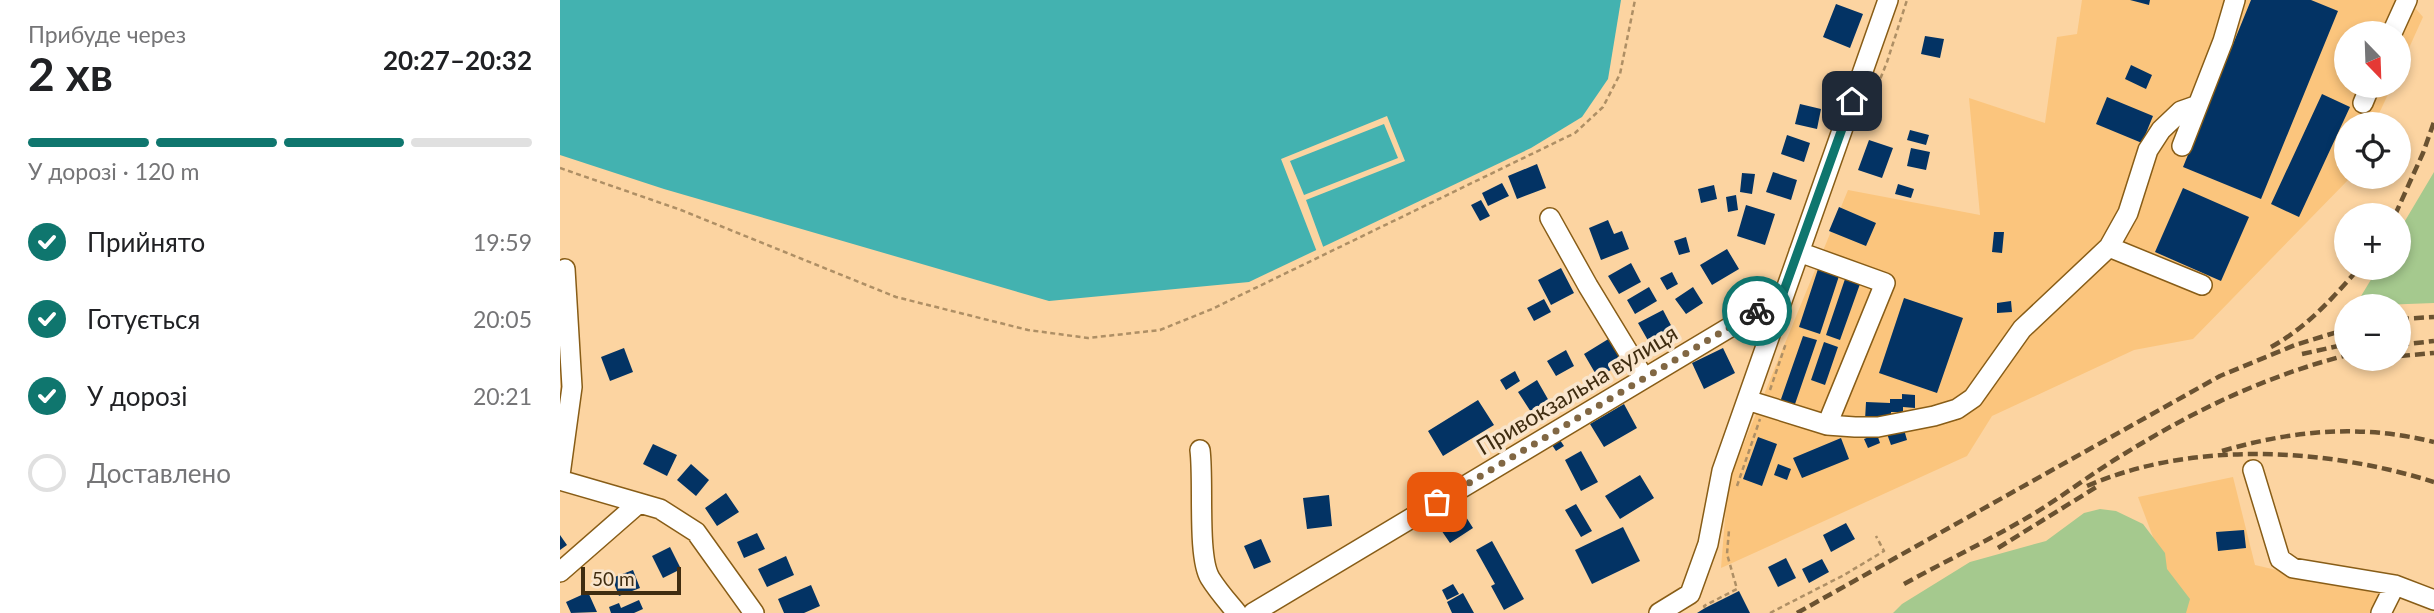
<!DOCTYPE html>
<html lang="uk">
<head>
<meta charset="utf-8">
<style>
	body { margin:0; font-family:Lato,sans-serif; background:#f2f2f2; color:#202124; height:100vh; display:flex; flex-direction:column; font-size:26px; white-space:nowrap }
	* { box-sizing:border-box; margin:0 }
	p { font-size:23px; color:#757577 }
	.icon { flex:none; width:38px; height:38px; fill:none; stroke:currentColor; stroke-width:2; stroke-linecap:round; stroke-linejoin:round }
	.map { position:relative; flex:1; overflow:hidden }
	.sheet { display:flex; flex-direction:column; background:#fff; width:560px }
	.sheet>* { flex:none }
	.needle { width:46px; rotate:157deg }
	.controls { position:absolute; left:1774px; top:21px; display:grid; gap:14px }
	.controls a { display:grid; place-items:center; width:77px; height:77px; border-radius:50%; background:#fff; box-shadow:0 4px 10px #0003; font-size:35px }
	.scale { position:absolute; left:21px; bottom:18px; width:100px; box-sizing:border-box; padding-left:7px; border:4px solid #3f2c10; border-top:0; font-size:19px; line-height:24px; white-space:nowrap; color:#3f2c10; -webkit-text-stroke:5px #f9e5cc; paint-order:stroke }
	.pin { position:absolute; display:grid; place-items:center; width:60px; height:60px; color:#fff; margin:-30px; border-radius:14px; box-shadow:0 4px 10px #0006 }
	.courier { position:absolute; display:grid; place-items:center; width:70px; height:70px; margin:-35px; border:5px solid #0f766e; border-radius:50%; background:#fff; color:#222; box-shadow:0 2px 9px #0007 }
	.summary em { font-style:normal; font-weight:700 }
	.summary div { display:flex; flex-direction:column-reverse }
	.summary { display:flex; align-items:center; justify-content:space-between; height:119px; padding:0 28px }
	h1 { font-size:46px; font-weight:700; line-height:52px }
	.bar { display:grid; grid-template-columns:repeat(4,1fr); gap:10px 7px; align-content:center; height:84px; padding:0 28px }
	.bar i { height:9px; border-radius:5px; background:#e0e0e0 }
	.bar .current { background:#0f766e }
	.bar p { grid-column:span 4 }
	ol { padding:0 28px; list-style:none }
	li { display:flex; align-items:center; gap:21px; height:77px }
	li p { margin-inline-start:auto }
	li .icon { padding:7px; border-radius:50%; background:#0f766e; color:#fff; stroke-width:4 }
	li:last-child { color:#757577 }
	li i { width:38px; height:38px; border:4px solid #e0e0e0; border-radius:50% }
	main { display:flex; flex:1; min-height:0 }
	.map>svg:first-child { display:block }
	.built { fill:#fbc57d }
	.green { fill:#a5c98e }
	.water { fill:#43b2b0 }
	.pier { fill:#fcd4a1; fill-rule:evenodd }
	.building { fill:#033364 }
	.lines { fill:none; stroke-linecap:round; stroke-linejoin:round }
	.minor-casing { stroke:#885d17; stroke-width:22 }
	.path { stroke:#ae8f65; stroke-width:2.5; stroke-dasharray:5 3.5; stroke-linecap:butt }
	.minor { stroke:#fff; stroke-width:19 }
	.rail { stroke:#6a5231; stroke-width:4.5; stroke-dasharray:10 5; stroke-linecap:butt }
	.done { stroke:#816743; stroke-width:7; stroke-dasharray:0 12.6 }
	.route { stroke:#0f766e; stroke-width:9 }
	.labels { text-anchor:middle; stroke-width:7; stroke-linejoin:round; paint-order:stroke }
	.street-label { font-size:23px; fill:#3f2c10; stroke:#f9e5cc }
</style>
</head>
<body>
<main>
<section class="sheet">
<div class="summary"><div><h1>2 хв</h1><p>Прибуде через</p></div><em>20:27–20:32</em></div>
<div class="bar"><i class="current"></i><i class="current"></i><i class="current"></i><i></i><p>У дорозі · 120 m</p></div>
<ol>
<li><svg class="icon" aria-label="check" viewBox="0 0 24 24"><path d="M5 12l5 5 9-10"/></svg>Прийнято<p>19:59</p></li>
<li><svg class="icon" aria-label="check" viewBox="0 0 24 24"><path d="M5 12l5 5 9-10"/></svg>Готується<p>20:05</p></li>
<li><svg class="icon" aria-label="check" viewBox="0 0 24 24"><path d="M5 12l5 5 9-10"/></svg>У дорозі<p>20:21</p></li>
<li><i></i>Доставлено</li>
</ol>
</section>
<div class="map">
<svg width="1874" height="613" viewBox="0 0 1874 613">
	<rect width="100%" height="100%" fill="#fcd4a1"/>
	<!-- built -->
	<path class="built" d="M1522 0H1848L1863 17 1839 70V33H1787V86H1832L1814 124H1787V177H1790L1789 179 1633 339 1574 350 1432 416 1407 456 1161 568 1168 482 1288 190 1420 215 1409 98 1485 123 1497 37 1517 34Z
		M1673 477 1695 565 1824 595 1814 613H1465L1593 537 1578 497Z"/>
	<!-- green -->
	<path class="green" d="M1874 172V303L1795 306 1818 268H1839V231Z
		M1540 509 1556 511 1583 524 1605 553 1607 569 1630 599 1626 613H1333L1342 604 1410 562 1486 541 1524 513Z"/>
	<!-- water -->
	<path class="water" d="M0 0H1061L1048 79 1022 117 971 148 689 282 489 301 104 189 0 155Z"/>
	<!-- pier -->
	<path class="pier" d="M827 116 845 161 746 200 764 249 757 252 721 159ZM824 124 838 158 744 195 730 161Z"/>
	<!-- building -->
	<path class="building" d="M1570 0H1590L1589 5Z
		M1691 0H1751L1778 11 1701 199 1623 167Z
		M1276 4 1303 14 1290 48 1263 37Z
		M1365 36 1384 39 1380 58 1361 54Z
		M1571 65 1592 75 1586 89 1565 79Z
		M1762 94 1790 107 1739 217 1711 204Z
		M1547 97 1593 116 1582 143 1536 124Z
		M1240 104 1261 109 1257 129 1235 124Z
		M1350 130 1369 135 1366 145 1347 140Z
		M1227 135 1250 143 1244 162 1221 154Z
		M1309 140 1333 148 1322 178 1298 170Z
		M1351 148 1370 152 1366 170 1347 166Z
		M977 164 986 188 957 199 948 176Z
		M1213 172 1237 180 1231 200 1206 192Z
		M1182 173 1195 174 1192 194 1180 192Z
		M942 183 949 196 928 206 922 193Z
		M1338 184 1354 189 1351 198 1335 194Z
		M1154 185 1157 199 1141 203 1138 189Z
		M1623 188 1689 217 1661 281 1595 252Z
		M1176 195 1178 210 1168 212 1166 197Z
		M921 200 930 216 920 221 911 205Z
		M1186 205 1215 214 1205 245 1177 236Z
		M1279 207 1316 223 1306 246 1269 231Z
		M1048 220 1054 234 1062 231 1069 249 1041 260 1029 228Z
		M1434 232H1444L1442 253 1432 252Z
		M1126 237 1130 252 1119 255 1114 241Z
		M1167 249 1179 269 1152 285 1140 265Z
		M1071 263 1081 282 1059 294 1048 276Z
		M1001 268 1014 293 991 305 978 280Z
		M1258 269 1279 276 1260 334 1239 327Z
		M1112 272 1118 284 1107 290 1100 278Z
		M1285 279 1300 284 1280 340 1266 335Z
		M1089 287 1097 301 1075 314 1067 300Z
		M1133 287 1143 303 1126 314 1115 299Z
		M1344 298 1403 318 1377 393 1319 373Z
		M984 299 991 312 974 321 967 308Z
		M1451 301 1452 312 1437 313V303Z
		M1103 310 1114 331 1090 344 1078 323Z
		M1243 336 1257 340 1234 407 1220 402Z
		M1050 338 1062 363 1038 378 1024 354Z
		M1264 342 1278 347 1265 385 1251 380Z
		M64 348 73 372 50 381 41 357Z
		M1163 348 1175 373 1144 389 1132 363Z
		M1006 350 1014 366 996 376 987 361Z
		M955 371 960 381 946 390 940 380Z
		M977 380 989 401 971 412 958 392Z
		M1342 394 1355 395V408L1343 407V412H1331V420H1305L1306 402 1330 403V399H1342Z
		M918 400 934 425 883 456 868 431Z
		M1064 404 1077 428 1044 447 1030 424Z
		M1343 426 1347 440 1331 445 1326 431Z
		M1317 434 1320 443 1308 448 1304 439Z
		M998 437 1004 446 996 451 990 442Z
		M1198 437 1217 444 1202 486 1183 479Z
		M1281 438 1289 459 1242 478 1233 458Z
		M93 444 117 455 107 476 83 464Z
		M1021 451 1038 482 1021 491 1005 460Z
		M131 464 149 480 136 496 117 480Z
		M1218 464 1231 469 1227 480 1214 475Z
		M1080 475 1094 498 1060 519 1045 496Z
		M166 493 179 512 157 526 145 508Z
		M769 495 772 526 747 529 743 498Z
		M1016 504 1032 531 1021 537 1005 510Z
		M901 509 913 528 890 543 877 524Z
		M1286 523 1295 539 1271 552 1263 535Z
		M1063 527 1080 561 1032 584 1015 550Z
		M1684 530 1686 548 1658 551 1656 532Z
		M197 533 205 549 184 558 177 542Z
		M0 535 7 545 0 550Z
		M701 539 711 562 694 569 684 546Z
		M932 541 964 599 944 610 931 586 935 584 916 550Z
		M110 547 121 569 103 578 92 556Z
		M226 556 234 575 207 587 198 569Z
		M1226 558 1236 578 1218 587 1208 567Z
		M1262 559 1269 572 1249 583 1242 569Z
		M73 570 80 588 59 596 52 578Z
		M893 584 899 594 887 600 882 590Z
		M251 585 260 606 244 613H224L218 599Z
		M1179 591 1190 613H1137L1145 608Z
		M28 592 37 612 11 613 6 602Z
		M903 593 914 613H892L887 602Z
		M79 600 83 609 74 613H51L49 607 59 603 61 608Z"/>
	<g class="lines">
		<!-- minor casing -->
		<g class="minor-casing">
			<path id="minor" d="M1832 33 1847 0
				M1803 103 1810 86
				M1622 146 1663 41 1675 0
				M990 218 1028 286 1084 378
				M1549 247 1642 285
				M1239 252 1325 283 1267 425
				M1187 400 1267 425 1295 427H1318L1374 416 1397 409 1413 398 1462 329 1549 247 1568 213 1588 150 1601 130 1621 111 1638 105
				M640 450C644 481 637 556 650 578 658 591 668 602 677 613
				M1693 470 1720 559 1733 568 1835 585 1874 600
				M0 475 12 387 5 269
				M0 480 100 509 136 532 194 613
				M0 572 79 503
				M693 613 1222 296
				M1099 613 1130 594 1148 544 1162 471 1328 0
				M1821 613 1835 585"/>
		</g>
		<!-- path -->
		<path class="path" d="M1311 102 1327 62 1347 0
			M0 168 121 210 336 297 468 330 528 338 600 330 652 309 1015 133 1043 107 1060 74 1075 0
			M1210 390 1226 343
			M1177 486 1200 419
			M1145 608 1144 606 1177 589 1167 554 1169 530
			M1210 613 1284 575 1324 551 1316 536"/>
		<!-- minor -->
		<use href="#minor" class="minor"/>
		<!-- rail -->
		<path class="rail" d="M1835 215 1863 153 1874 122
			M1839 319 1874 317
			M1839 345 1874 341
			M1711 347C1746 328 1773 298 1799 268
			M1742 354 1787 344
			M1840 356 1874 353
			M1662 451C1734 430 1801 424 1874 442
			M1527 486C1633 440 1766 448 1874 482
			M1438 548 1538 486
			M1344 584C1386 561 1429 540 1470 516 1502 497 1532 473 1564 454 1637 409 1704 377 1787 355
			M1237 613 1660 376 1735 345 1787 329"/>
	</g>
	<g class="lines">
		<!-- done -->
		<path class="done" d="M877 502 1197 311"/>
		<!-- route -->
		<path class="route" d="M1197 311 1222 296 1292 101"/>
	</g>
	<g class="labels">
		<!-- street labels -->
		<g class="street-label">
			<text transform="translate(1017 390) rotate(-31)" y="8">Привокзальна вулиця</text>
		</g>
	</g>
</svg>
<div class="controls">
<a><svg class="needle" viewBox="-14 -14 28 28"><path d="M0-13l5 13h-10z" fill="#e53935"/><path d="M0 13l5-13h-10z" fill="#757577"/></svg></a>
<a><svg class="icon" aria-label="locate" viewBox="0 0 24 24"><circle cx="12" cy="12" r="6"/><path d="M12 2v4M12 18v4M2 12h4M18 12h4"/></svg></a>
<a>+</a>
<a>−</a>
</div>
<div class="scale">50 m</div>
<div class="pin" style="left:877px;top:502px;background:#ea580c"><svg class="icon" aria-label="bag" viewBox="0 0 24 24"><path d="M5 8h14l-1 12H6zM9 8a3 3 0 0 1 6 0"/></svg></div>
<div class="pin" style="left:1292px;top:101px;background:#1f2937"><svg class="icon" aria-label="home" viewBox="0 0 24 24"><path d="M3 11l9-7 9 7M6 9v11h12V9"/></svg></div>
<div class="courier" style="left:1197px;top:311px"><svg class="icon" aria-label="bike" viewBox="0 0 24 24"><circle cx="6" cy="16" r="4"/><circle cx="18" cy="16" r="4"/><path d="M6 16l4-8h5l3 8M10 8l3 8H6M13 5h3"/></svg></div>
</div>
</main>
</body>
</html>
